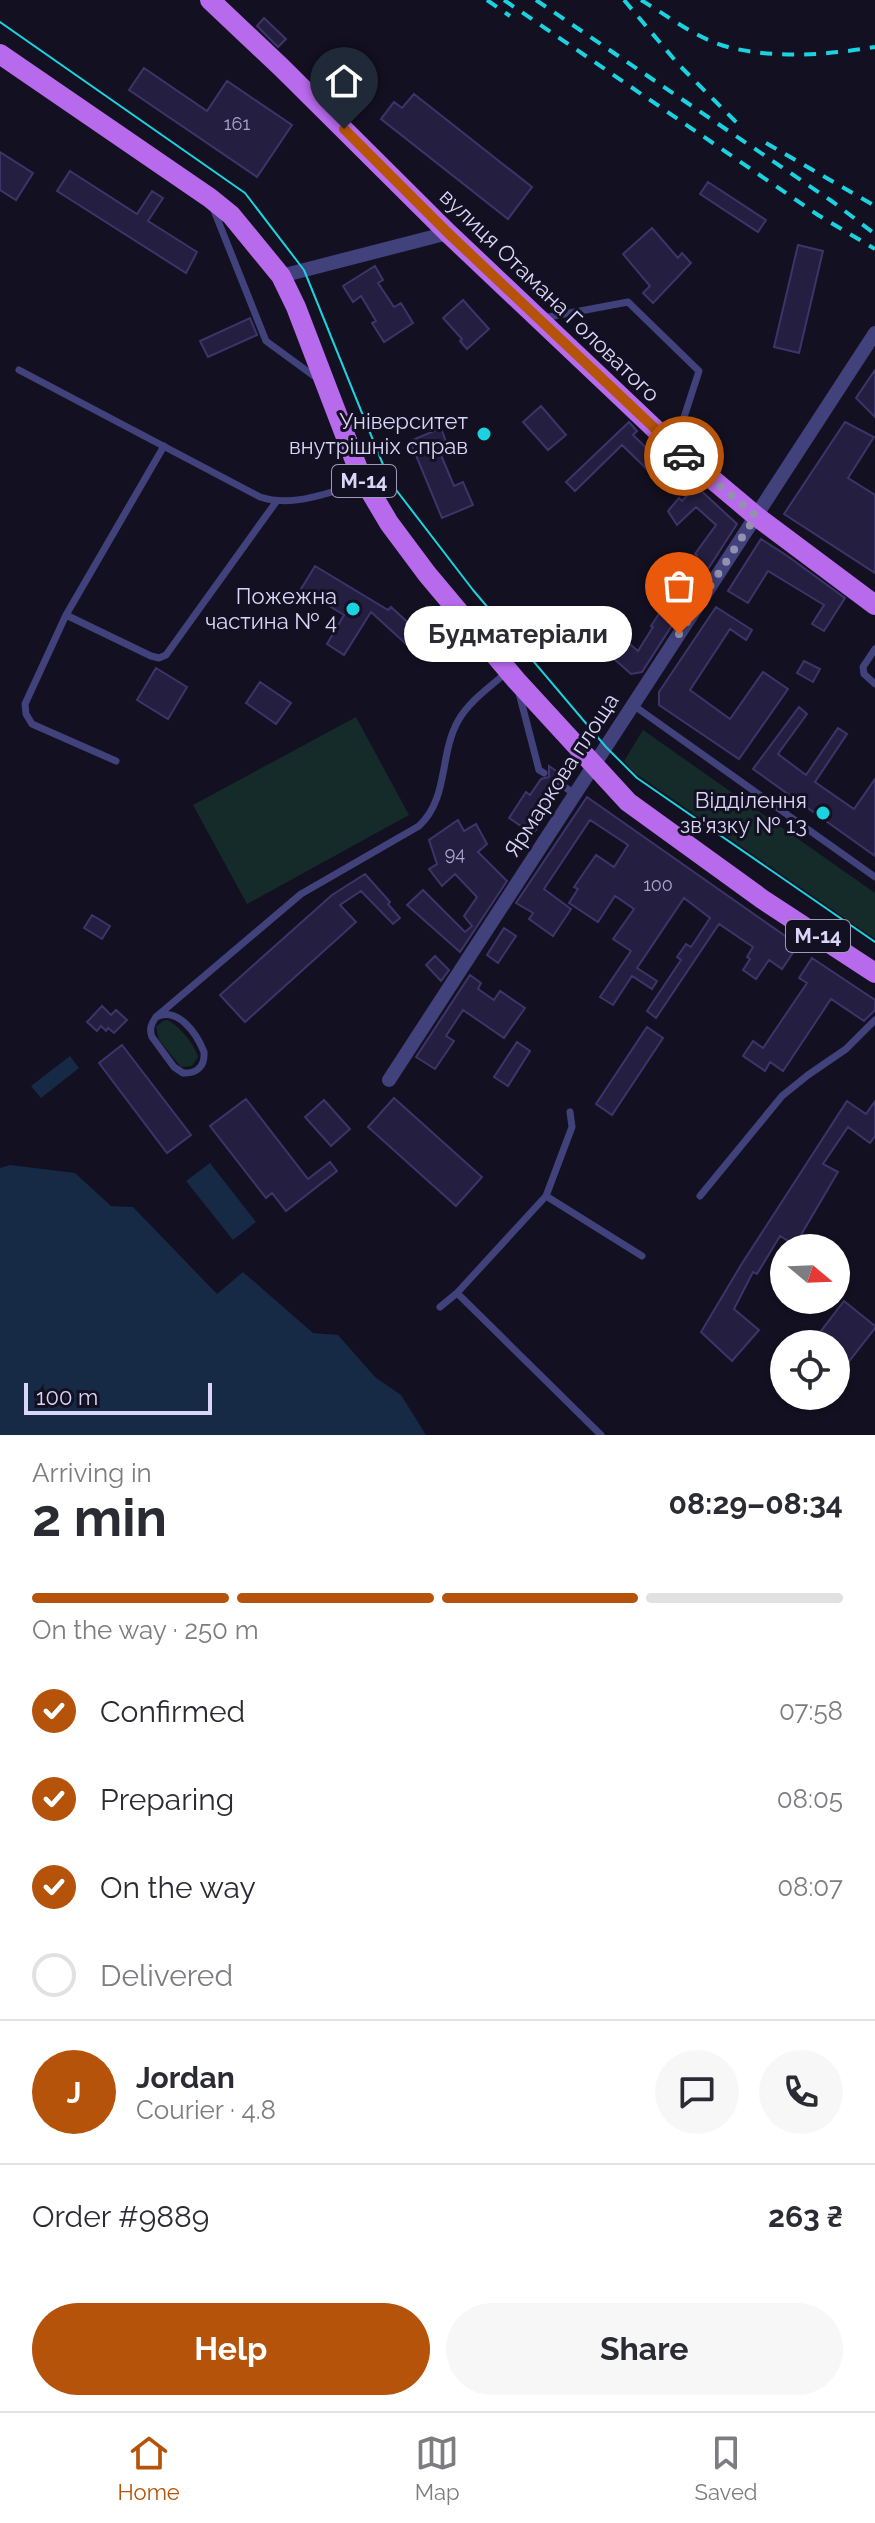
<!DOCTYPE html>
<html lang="en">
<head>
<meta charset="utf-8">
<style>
	body { margin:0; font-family:Raleway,sans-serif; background:#f7f7f7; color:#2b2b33; height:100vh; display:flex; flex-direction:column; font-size:30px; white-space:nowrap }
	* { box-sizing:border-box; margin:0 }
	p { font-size:26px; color:#7c7c81 }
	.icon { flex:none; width:44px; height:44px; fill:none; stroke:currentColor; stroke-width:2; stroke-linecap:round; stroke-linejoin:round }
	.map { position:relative; height:1435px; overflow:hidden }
	.sheet { display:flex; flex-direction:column; background:#fff; flex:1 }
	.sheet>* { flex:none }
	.needle { width:52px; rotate:109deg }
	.controls { position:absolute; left:770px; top:1234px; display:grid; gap:16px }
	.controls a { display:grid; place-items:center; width:80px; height:80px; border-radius:50%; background:#fff; box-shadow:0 2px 6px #0004; font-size:40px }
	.scale { position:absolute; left:24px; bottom:20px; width:188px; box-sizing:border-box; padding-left:8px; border:4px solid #d9d6fa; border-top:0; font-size:22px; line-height:28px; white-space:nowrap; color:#d9d6fa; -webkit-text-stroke:6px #131021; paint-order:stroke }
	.pin { position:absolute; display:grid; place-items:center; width:68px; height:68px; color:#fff; margin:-82px -34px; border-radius:50% 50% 50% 0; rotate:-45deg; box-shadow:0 0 8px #0007 }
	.pin .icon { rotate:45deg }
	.courier { position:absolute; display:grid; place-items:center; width:80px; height:80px; margin:-40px; border:6px solid #b45309; border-radius:50%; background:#fff; color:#222; box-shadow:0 2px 10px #0007 }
	.bubble { position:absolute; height:56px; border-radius:28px; background:#fff; box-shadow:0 2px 6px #0004; font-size:26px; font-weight:700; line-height:56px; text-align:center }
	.overview em { font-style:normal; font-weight:700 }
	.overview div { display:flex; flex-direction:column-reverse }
	.overview { display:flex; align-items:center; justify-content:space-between; height:136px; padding:0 32px }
	h1 { font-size:52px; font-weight:700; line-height:60px }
	.bar { display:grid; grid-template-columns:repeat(4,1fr); gap:12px 8px; align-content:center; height:96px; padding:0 32px }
	.bar i { height:10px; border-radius:6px; background:#e1e1e2 }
	.bar .on { background:#b45309 }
	.bar p { grid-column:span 4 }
	.line { display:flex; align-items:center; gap:20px; padding:0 32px; border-top:2px solid #e1e1e2 }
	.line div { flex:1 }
	.round { display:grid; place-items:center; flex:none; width:84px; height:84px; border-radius:42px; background:#f7f7f7 }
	ol { padding:0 32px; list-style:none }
	li { display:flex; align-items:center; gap:24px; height:88px }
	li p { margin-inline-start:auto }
	li .icon { padding:8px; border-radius:50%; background:#b45309; color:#fff; stroke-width:4 }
	li:last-child { color:#7c7c81 }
	li i { width:44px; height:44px; border:4px solid #e1e1e2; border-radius:50% }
	.primary-button { display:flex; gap:16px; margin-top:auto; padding:16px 32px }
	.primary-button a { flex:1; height:92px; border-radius:48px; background:#b45309; color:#fff; font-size:32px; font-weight:700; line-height:92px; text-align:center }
	.primary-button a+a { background:#f7f7f7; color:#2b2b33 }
	.dock { display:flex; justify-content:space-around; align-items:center; height:112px; border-top:2px solid #e1e1e2; background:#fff; font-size:22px; color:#7c7c81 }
	.dock a { display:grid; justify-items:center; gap:4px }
	.dock .on { color:#b45309 }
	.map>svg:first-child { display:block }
	.green { fill:#142b29 }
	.water { fill:#162a46 }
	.building { fill:#241f40; stroke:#3d3469; stroke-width:2 }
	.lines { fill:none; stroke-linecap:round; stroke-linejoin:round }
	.lane { stroke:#41417b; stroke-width:7 }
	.street { stroke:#41417b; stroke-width:14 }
	.primary { stroke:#b86aed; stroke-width:20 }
	.tram { stroke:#1bd3e0; stroke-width:2 }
	.rail { stroke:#1bd3e0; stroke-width:4; stroke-dasharray:12 10; stroke-linecap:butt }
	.done { stroke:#9491ae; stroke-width:8; stroke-dasharray:0 14.4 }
	.route { stroke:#b45309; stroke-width:10 }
	.poi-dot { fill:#1bd3e0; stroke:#131021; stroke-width:3 }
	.labels { text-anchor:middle; stroke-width:6; stroke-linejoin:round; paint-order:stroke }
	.number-label { font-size:18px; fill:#aca8cc }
	.shield { fill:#131021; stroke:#9e9bb9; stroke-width:2 }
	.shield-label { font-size:20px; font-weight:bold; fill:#d9d6fa }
	.street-label { font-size:22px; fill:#d9d6fa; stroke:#131021 }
	.poi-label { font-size:22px; fill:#d9d6fa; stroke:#131021; text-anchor:end }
</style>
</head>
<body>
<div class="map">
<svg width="875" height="1435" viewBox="0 0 875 1435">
	<rect width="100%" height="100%" fill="#131021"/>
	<!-- green -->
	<path class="green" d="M356 717 409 815 247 904 193 805Z
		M643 730 875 893V939L635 773 624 761Z
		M167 1020C180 1026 194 1044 198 1057L192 1066 181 1067 159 1040 156 1027 163 1021Z"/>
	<!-- water -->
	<path class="water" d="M70 1056 79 1068 41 1098 31 1086Z
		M210 1163 256 1222 233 1240 186 1181Z
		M10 1165 75 1173 111 1206 133 1207 217 1294 243 1272 313 1333 338 1335 375 1377 401 1395 426 1435H0V1168Z"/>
	<!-- building -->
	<path class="building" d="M264 18 286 39 278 47 257 26Z
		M144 68 207 111 227 81 292 125 257 177 129 90Z
		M414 94 532 187 508 219 381 119 394 102 402 108Z
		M0 152 33 173 16 200 0 190Z
		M70 171 137 214 152 191 163 198 148 221 197 252 186 273 57 191Z
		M708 182 766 220 758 232 700 194Z
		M652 228 678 258 682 253 691 263 653 303 643 293 650 286 623 254Z
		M798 245 823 251 799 353 774 347Z
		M375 266 383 280 378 283 394 307 401 303 413 323 384 342 372 323 376 321 361 296 353 302 343 286Z
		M463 300 489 329 467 349 460 341 462 339 443 318Z
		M250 318 257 335 208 357 200 341Z
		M875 370V417L856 398Z
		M541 406 566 435 548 450 523 422Z
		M629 422 637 431 633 435 662 463 652 474 622 445 575 491 566 482Z
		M845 422 874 437 848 478 875 495V573L784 514Z
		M441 428 450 452 441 455 454 486 463 482 473 505 442 518 410 441Z
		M696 486 737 524 642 672 631 674 605 651 619 635 638 651 653 627 651 626 697 555 695 554 716 525 696 507 677 525 668 511 679 498 682 501Z
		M761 539 786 555 845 598 824 631 812 624 824 605 768 571 748 603 728 591Z
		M315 566 388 610 391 607 415 629 406 644 371 612 344 655 327 644 344 615 301 589Z
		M716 607 752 630 746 640 730 629 690 690 730 719 763 672 788 689 739 759 659 705V692Z
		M804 661 820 669 813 682 797 673Z
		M156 668 187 687 168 719 137 700Z
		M260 682 291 703 276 724 246 703Z
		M799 707 807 714 778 754 806 775 838 728 847 734 815 782 854 809 875 779V856L753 769Z
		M549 766 565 777 554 781 557 790 546 806 551 808 533 834 509 818 526 792 530 795 541 779 549 777Z
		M587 797 798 945 782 969 769 960 756 979 743 970 750 959 747 957 753 947 719 924 656 1018 647 1011 681 960 677 957 686 944 691 947 710 918 684 898 637 968 657 981 652 989 632 976 613 1005 600 997 631 951 613 939 634 909 615 896 598 922 569 903 578 889 574 887 596 855 614 867 628 845 590 820 544 889 571 909 553 936 529 919 533 913 516 903Z
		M458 820 464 831 476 824 487 844 478 852 507 881 460 952 407 905 423 890 465 932 472 926 464 916 477 897 455 874 442 886 429 869 437 864 429 840Z
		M365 874 390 902 388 904 400 918 393 924 361 891 340 905 356 922 245 1022 220 995 332 895Z
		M92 915 110 926 102 939 84 928Z
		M504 928 516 936 498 963 487 955Z
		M435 956 449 970 441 981 426 965Z
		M812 958 875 1000V1010L864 1021 831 999 783 1071 770 1062 765 1071 743 1056 753 1041 763 1048 807 983 799 978Z
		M470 975 481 983 478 989 494 1000 500 991 525 1008 504 1038 463 1010 446 1036 454 1041 435 1069 416 1057Z
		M102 1006 111 1015 116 1010 127 1020 114 1033 108 1028 106 1031 101 1026 97 1031 87 1022Z
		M647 1027 663 1038 612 1115 596 1104Z
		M517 1042 530 1051 508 1086 494 1077Z
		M122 1045 191 1135 167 1153 99 1063Z
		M394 1098 482 1177 456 1206 368 1127Z
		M246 1099 308 1179 330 1162 337 1171 286 1211 272 1193 266 1198 210 1126Z
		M324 1100 350 1129 331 1146 305 1117Z
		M847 1101 866 1114 875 1101V1136L870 1143 848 1127 823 1164 838 1172 795 1245 780 1236 757 1274 753 1272 734 1309 759 1330 732 1361 701 1332 741 1265Z
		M844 1301 875 1326V1328L847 1364 843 1361 836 1370V1344H811Z"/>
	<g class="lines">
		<!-- lane -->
		<path class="lane" d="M213 208 266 341 318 379
			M543 318 628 302 699 371 675 445
			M19 370 260 497C294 508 329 492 362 483
			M66 615 151 656 159 658 166 655 276 502
			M875 649 863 667 864 674 875 684
			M519 693 539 770 544 773
			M633 705 875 877
			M116 761 32 724 26 714 25 704 66 615 164 446
			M560 784 575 794
			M156 1017C178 1006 197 1034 204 1052 205 1066 197 1074 183 1073L174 1067 152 1037C149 1029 151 1024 156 1017L301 894 419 826C449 798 439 755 458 721 469 701 490 687 507 672
			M546 1196 642 1256
			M700 1196 782 1096 808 1075 846 1049 875 1020
			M457 1293 601 1435
			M440 1307 457 1293 546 1196 572 1127 570 1112"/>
		<!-- street -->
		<path class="street" d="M281 276 448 233
			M389 1080 875 333"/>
		<!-- primary -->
		<path class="primary" d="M210 0 281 67 448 233 674 447 756 516 875 605
			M0 54 210 198 231 215 281 276 296 307 360 474 389 523 427 574 516 680 628 802 762 899 875 973"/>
		<!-- tram -->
		<path class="tram" d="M0 22 245 193 304 270 390 482 473 590 606 747 637 778 875 942"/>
		<!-- rail -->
		<path class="rail" d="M487 0 510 16
			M504 0 818 215 875 249
			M536 0 833 202 875 234
			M624 0 679 65 735 121 744 128
			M641 0C668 16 697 39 728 47 775 59 827 55 875 47
			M766 143 875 206"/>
	</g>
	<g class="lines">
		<!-- done -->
		<path class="done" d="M679 634 756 516 684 456"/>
		<!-- route -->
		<path class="route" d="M344 129 448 233 684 456"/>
	</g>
	<!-- markers -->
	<g class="poi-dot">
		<circle cx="484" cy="434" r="8"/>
		<circle cx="353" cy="609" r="8"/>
		<circle cx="823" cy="813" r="8"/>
	</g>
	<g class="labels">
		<!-- number labels -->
		<g class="number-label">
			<text x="237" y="130">161</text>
			<text x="455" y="860">94</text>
			<text x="658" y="891">100</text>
		</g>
		<!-- shield labels -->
		<g class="shield">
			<rect x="332" y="465" width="64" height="32" rx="6"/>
			<rect x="786" y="920" width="64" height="32" rx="6"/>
		</g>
		<g class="shield-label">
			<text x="364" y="488">М-14</text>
			<text x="818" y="943">М-14</text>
		</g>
		<!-- street labels -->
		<g class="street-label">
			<text transform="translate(550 295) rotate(44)" y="8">вулиця Отамана Головатого</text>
			<text transform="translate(561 775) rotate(-57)" y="8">Ярмаркова площа</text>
		</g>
		<!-- poi labels -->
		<g class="poi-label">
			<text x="468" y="429">Університет<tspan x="468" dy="25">внутрішніх справ</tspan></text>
			<text x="337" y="604">Пожежна<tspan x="337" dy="25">частина № 4</tspan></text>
			<text x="807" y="808">Відділення<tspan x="807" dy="25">зв'язку № 13</tspan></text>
		</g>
	</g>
</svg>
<div class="controls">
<a><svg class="needle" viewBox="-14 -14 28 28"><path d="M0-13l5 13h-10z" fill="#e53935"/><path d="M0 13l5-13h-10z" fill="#7c7c81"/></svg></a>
<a><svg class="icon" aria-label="locate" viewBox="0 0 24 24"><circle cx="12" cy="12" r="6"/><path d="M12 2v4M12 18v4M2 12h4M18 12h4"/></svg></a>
</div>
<div class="scale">100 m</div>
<div class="pin" style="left:679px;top:634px;background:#ea580c"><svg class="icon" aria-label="bag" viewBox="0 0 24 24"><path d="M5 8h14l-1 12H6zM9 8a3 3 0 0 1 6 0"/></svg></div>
<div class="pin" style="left:344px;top:129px;background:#1f2937"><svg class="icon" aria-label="home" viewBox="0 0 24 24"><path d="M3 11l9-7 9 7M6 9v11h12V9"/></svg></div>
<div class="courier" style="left:684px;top:456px"><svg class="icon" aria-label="car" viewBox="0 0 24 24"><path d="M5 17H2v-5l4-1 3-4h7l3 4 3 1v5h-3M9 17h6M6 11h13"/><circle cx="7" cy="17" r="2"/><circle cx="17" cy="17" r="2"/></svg></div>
<div class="bubble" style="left:404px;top:606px;width:228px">Будматеріали</div>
</div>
<section class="sheet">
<div class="overview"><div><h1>2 min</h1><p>Arriving in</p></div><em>08:29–08:34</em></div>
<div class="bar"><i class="on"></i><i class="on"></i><i class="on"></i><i></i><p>On the way · 250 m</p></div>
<ol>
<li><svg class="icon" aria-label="check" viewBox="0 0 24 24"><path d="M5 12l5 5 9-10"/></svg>Confirmed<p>07:58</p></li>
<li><svg class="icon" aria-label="check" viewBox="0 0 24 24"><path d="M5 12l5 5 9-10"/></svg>Preparing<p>08:05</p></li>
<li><svg class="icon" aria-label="check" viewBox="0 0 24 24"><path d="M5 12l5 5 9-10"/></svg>On the way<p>08:07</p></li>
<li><i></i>Delivered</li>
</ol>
<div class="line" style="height:144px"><b class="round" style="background:#b45309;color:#fff">J</b><div><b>Jordan</b><p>Courier · 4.8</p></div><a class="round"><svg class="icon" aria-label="chat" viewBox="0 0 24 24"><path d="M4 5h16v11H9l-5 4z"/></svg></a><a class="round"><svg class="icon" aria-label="phone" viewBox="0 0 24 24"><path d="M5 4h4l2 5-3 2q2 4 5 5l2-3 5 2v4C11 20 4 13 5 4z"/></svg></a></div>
<div class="line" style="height:104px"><div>Order #9889</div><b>263 ₴</b></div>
<div class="primary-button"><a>Help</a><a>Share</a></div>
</section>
<nav class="dock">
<a class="on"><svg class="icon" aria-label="home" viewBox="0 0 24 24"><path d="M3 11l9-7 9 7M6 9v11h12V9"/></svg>Home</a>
<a><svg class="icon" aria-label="map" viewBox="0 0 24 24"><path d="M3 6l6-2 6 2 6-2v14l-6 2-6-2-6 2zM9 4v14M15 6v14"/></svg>Map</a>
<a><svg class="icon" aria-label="saved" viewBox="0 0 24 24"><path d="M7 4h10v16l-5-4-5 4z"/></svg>Saved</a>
</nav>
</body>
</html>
